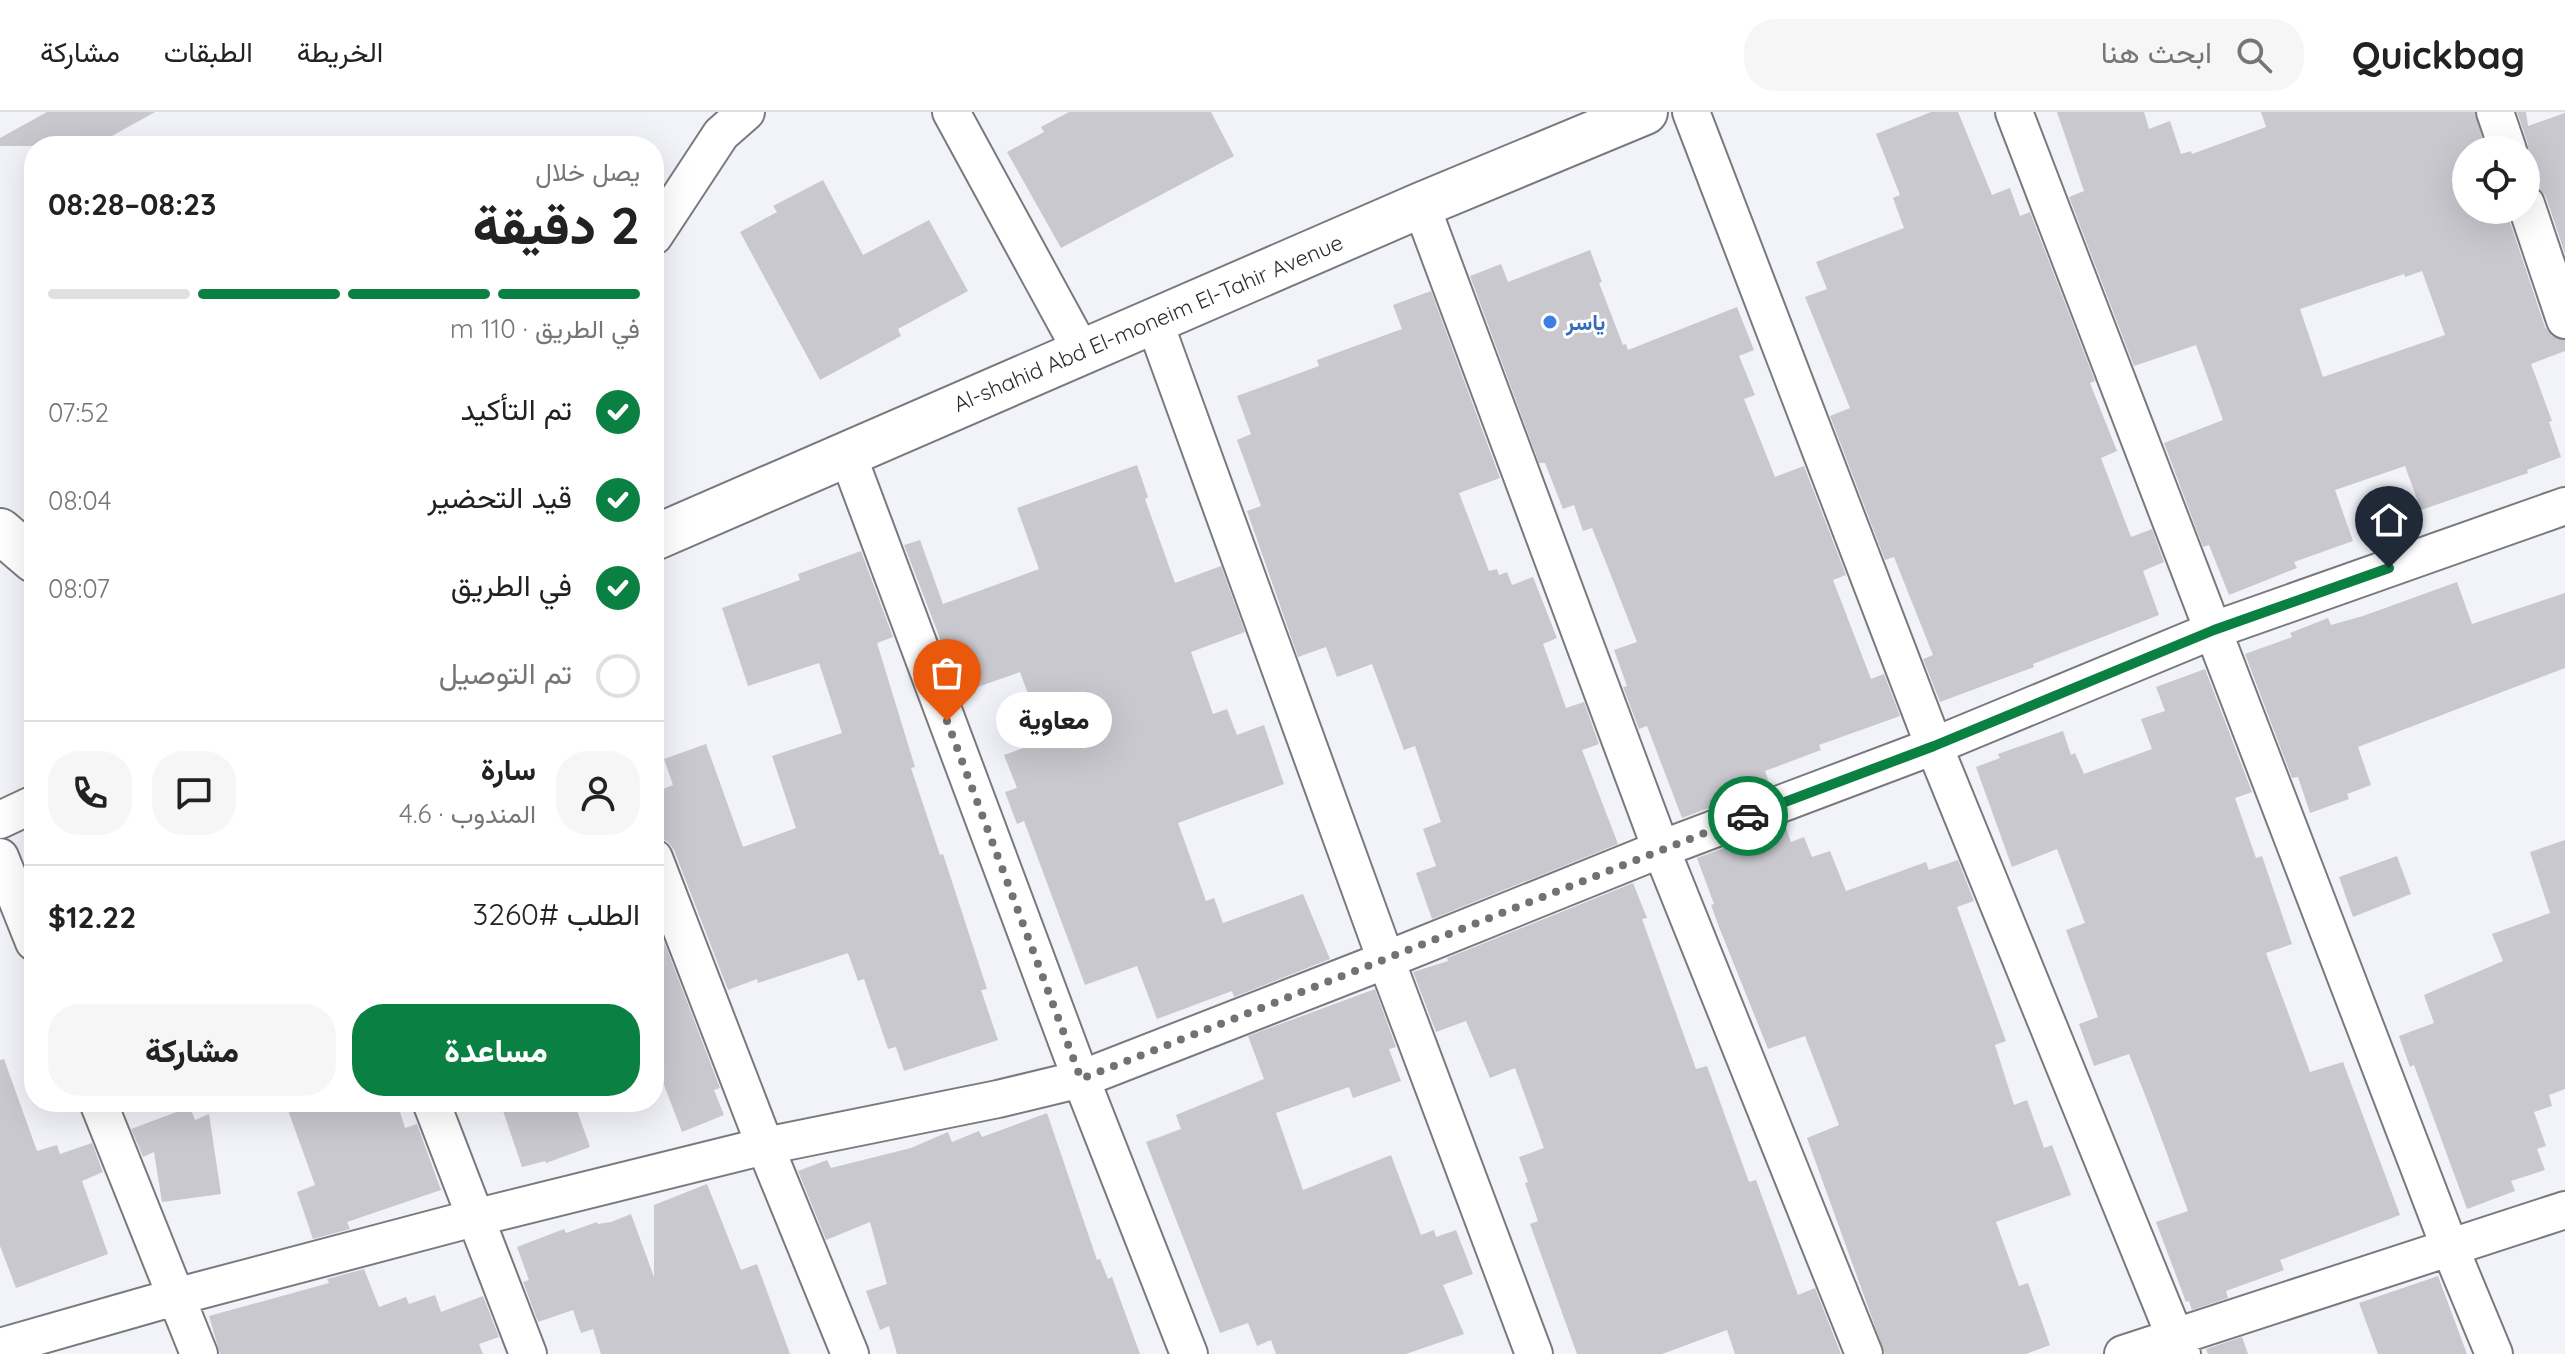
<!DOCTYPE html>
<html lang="ar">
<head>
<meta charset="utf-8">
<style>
	body { margin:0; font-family:Quicksand,Vazirmatn,sans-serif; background:#f6f6f6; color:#222; direction:rtl; height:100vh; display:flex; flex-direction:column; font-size:30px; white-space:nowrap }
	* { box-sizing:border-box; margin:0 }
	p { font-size:26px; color:#767676 }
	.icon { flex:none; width:44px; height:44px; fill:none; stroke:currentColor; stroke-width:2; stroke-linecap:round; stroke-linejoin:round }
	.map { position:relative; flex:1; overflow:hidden; direction:ltr }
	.drawer { position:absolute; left:24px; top:24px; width:640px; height:976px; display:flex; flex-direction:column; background:#fff; border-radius:32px; box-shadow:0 8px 32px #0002; direction:rtl }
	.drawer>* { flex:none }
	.controls { position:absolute; left:2452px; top:24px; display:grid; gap:16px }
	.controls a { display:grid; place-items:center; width:88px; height:88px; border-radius:50%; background:#fff; box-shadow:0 8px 32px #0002; font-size:40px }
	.pin { position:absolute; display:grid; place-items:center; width:68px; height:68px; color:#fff; margin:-82px -34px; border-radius:50% 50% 50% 0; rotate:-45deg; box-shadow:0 0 8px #0007 }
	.pin .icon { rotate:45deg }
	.courier { position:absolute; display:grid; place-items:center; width:80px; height:80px; margin:-40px; border:6px solid #0b8043; border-radius:50%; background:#fff; color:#222; box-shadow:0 2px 10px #0007 }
	.bubble { position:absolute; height:56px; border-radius:28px; background:#fff; box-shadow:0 8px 32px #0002; font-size:26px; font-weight:800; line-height:56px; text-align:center; direction:rtl }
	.headline em { font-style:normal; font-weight:800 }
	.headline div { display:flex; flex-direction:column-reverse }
	.headline { display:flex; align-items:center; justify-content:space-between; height:136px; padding:0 24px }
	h1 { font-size:52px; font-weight:800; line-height:60px }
	.bar { display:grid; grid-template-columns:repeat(4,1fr); gap:12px 8px; align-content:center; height:96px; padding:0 24px }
	.bar i { height:10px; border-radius:6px; background:#e0e0e0 }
	.bar .current { background:#0b8043 }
	.bar p { grid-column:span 4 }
	.line { display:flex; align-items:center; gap:20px; padding:0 24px; border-top:2px solid #e0e0e0 }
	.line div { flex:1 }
	.round { display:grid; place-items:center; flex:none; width:84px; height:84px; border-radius:32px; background:#f6f6f6 }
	ol { padding:0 24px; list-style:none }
	li { display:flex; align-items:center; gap:24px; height:88px }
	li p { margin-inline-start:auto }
	li .icon { padding:8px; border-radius:50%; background:#0b8043; color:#fff; stroke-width:4 }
	li:last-child { color:#767676 }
	li i { width:44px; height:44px; border:4px solid #e0e0e0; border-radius:50% }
	.cta { display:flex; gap:16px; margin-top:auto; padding:16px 24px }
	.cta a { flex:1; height:92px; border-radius:32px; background:#0b8043; color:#fff; font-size:32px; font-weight:800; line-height:92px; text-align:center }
	.cta a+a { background:#f6f6f6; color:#222 }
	header { display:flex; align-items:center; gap:48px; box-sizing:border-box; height:112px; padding:0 40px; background:#fff; border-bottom:2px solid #e0e0e0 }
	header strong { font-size:38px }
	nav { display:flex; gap:44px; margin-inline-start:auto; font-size:28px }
	.search { width:560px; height:72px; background:#f6f6f6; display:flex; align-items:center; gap:20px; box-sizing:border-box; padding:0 28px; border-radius:32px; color:#767676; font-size:30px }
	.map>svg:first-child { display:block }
	.building { fill:#c8c8ce; fill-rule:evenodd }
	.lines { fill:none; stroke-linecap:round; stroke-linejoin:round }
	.minor-casing { stroke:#797a7f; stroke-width:40 }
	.tertiary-casing { stroke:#797a7f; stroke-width:48 }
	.minor { stroke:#fff; stroke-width:36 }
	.tertiary { stroke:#fff; stroke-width:44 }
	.done { stroke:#727276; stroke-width:8; stroke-dasharray:0 14.4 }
	.route { stroke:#0b8043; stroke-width:10 }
	.shop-dot { fill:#3f7fe0; stroke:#fff; stroke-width:3 }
	.labels { text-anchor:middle; stroke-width:6; stroke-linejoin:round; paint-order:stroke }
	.shop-label { font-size:22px; font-weight:bold; fill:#366cbe; stroke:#fff; text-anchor:start }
	.street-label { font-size:22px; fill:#2d2d30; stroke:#fff }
</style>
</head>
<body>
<header>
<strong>Quickbag</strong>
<div class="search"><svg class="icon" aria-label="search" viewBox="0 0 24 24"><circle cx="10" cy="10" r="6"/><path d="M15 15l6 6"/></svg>ابحث هنا</div>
<nav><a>الخريطة</a><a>الطبقات</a><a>مشاركة</a></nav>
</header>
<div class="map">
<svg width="2565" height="1242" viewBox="0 0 2565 1242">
	<rect width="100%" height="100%" fill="#f2f3f9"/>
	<!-- building -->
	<path class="building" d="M47 0H155L94 34H0V26Z
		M1069 0H1211L1234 44 1061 136 1007 40 1044 20 1041 15Z
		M1931 0H1958L1992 83 2010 76 2020 104 2030 100 2095 269 2090 271 2117 339 2101 346 2131 425 2152 417 2164 450 2143 459 2159 503 2033 552 2034 555 1940 590 1923 547 1933 543 1894 445 1885 448 1830 304 1850 296 1805 185 1827 177 1816 150 1904 116 1893 86 1900 83 1876 22Z
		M2057 0H2144L2149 17 2170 9 2181 42 2191 39 2192 42 2266 15 2261 0H2475L2486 38H2466V98H2506L2545 215 2552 224 2565 228V239L2531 252 2552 309 2549 310 2561 345 2527 358 2528 361 2421 398 2405 354 2335 378 2353 429 2294 450 2297 456 2229 483 2209 433 2203 435 2164 331 2223 308 2196 233 2134 254 2069 85 2084 79ZM2422 159 2445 223 2323 265 2300 197 2404 162 2405 165Z
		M2517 0H2526L2528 14 2565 1V142L2546 85 2539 76 2526 72 2528 32Z
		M823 68 863 143 929 108 968 179 898 217 901 224 820 268 740 120 777 100 773 94Z
		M1590 138 1602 170 1599 171 1623 233 1626 232 1628 238 1737 195 1754 238 1739 244 1755 283 1744 287 1775 365 1804 354 1846 463 1833 468 1871 567 1884 562 1900 604 1819 633 1821 638 1765 659 1770 673 1682 706 1647 614 1639 617 1623 575 1627 574 1614 538 1637 530 1603 443 1592 416 1583 419 1574 393 1563 397 1545 351H1539L1470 164 1501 152 1508 170Z
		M1431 179 1500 366 1459 381 1489 459 1497 457 1499 463 1507 460 1512 473 1533 465 1557 526 1543 532 1566 596 1584 590 1599 632 1582 638 1618 732 1432 807 1416 761 1436 754 1423 717 1441 710 1415 634 1404 638 1372 552 1337 565 1326 535 1298 545 1247 399 1261 394 1237 328 1251 322 1237 284 1319 254 1317 248 1402 217 1393 193Z
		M1137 353 1148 385 1145 387 1175 471 1221 454 1245 520 1191 540 1213 602 1227 597 1237 623 1264 613 1284 672 1178 711 1206 789 1214 786 1223 811 1303 782 1330 847 1234 885 1232 879 1157 907 1137 854 1085 873 1024 709 1017 712 1005 680 1017 676 1004 643 1045 628 1020 560 961 581 904 433 920 428 943 492 1039 457 1017 396Z
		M861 439 893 525 877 531 915 655 911 656 940 743 943 742 987 877 981 878 998 928 904 959 896 935 888 937 864 867 858 869 848 841 758 871 757 867 728 878 674 738 668 730 660 726 654 708V680L673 673 664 647 706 632 743 735 796 716 772 644 842 621 819 551 748 574 722 496 800 468 798 462Z
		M2457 470 2472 512 2565 481V556L2358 635 2371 673 2347 682 2349 687 2310 701 2298 665 2292 666 2245 542 2292 525 2290 521 2328 506 2331 513 2363 504Z
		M2205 557 2252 680 2235 686 2256 746 2262 744 2292 832 2266 841 2310 960 2343 950 2400 1103 2280 1148 2284 1158 2226 1179 2228 1186 2192 1198 2189 1189 2186 1190 2156 1110 2188 1099 2152 1001 2129 942 2094 954 2079 912 2098 905 2066 818 2085 811 2057 737 2012 755 1976 655 2000 646 1998 642 2063 619 2071 643 2075 641 2084 662 2152 637 2141 607 2165 599 2156 575Z
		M1785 713 1791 730 1804 725 1812 745 1830 739 1846 779 1926 750 1929 758 1958 748 1974 789 1957 795 2006 929 1995 933 2014 993 2027 988 2044 1036 2052 1033 2071 1083 1996 1110 2019 1174 2028 1171 2050 1233 2026 1242H1885L1807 1026 1839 1013 1805 924 1768 937 1719 815 1711 793 1714 792 1697 746Z
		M2565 728V977L2549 983 2552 994 2534 1000 2546 1034 2537 1037 2545 1058 2511 1069 2515 1079 2467 1097 2414 953 2410 955 2399 924 2434 911 2424 883 2503 849 2492 822 2550 801 2530 740Z
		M2397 744 2411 782 2353 805 2339 765Z
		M1633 771 1647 806 1642 807 1696 957 1707 954 1749 1070 1756 1068 1798 1183 1815 1176 1841 1242H1735L1727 1218 1662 1242H1577L1530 1112 1538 1109 1525 1071 1528 1070 1519 1045 1544 1036 1515 956 1490 966 1466 909 1436 920 1413 860 1448 849 1447 846Z
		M657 811 720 976 714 978 724 1003 682 1020 664 973 654 977V812Z
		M1375 877 1396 935 1389 937 1401 969 1353 986 1349 975 1276 1001 1303 1078 1391 1043 1421 1123 1434 1118 1436 1125 1456 1118 1473 1162 1443 1173 1464 1222 1406 1242H1276L1271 1228 1257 1234 1248 1211 1220 1221 1146 1030 1181 1017 1176 1003 1264 967 1248 924Z
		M4 947 37 1039 57 1033 60 1042 92 1031 103 1060 82 1069 108 1142 16 1176 0 1134V948Z
		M285 990H397L405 1016 417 1012 441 1078 347 1110 350 1117 313 1127 297 1080 315 1073Z
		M500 990H574L590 1035 546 1051 545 1049 522 1055Z
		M190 995 195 1008 209 1002 221 1082 162 1090 154 1040 143 1045 131 1017Z
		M1047 1001 1097 1148 1100 1147 1108 1167 1112 1165 1140 1242H897L889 1214 880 1218 866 1179 887 1172 870 1110 826 1128 798 1059 827 1048 831 1056 911 1036 948 1020 952 1030 979 1019 982 1025Z
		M707 1072 741 1158 757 1152 790 1242H601L593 1217 581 1221 573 1198 538 1210 523 1170 529 1168 517 1135 564 1117 566 1121 597 1110 598 1112 611 1110 631 1102 654 1165V1093Z
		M364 1157 379 1195 406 1185 409 1192 435 1183 441 1200 483 1184 499 1225 479 1232 483 1242H220L209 1204 329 1171 327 1167Z
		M2438 1164 2467 1242H2378L2359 1191Z
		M2242 1225 2248 1242H2208L2206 1237Z"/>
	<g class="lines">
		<!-- minor casing -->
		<g class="minor-casing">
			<path id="minor" d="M951 0 1082 240
				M1691 0 1934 634 2182 1242
				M2014 0 2450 1136 2494 1242
				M2495 0 2508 38
				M2526 92 2565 208
				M1421 93 1661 737 1864 1242
				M654 124 721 22 746 0
				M1154 209 1386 848 1534 1242
				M847 341 1081 967 1189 1242
				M0 708 34 692
				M0 745 34 830
				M654 746 765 1034 850 1242
				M98 990 199 1242
				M431 990 528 1242
				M0 1235 175 1185 474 1106 765 1034 998 987 1081 967 1386 848 1661 737 1934 634 2214 518 2565 394
				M2123 1242 2565 1098"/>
		</g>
		<!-- tertiary casing -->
		<g class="tertiary-casing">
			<path id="tertiary" d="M0 419 34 448
				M654 426 1421 93 1645 0"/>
		</g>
		<!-- minor -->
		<use href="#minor" class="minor"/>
		<!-- tertiary -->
		<use href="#tertiary" class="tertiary"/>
	</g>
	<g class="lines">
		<!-- done -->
		<path class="done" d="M947 609 1081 967 1748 704"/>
		<!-- route -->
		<path class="route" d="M1748 704 1934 634 2214 518 2389 456"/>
	</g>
	<!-- markers -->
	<circle class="shop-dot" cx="1550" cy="210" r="8"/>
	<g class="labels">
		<!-- shop labels -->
		<g class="shop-label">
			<text x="1566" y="218">ياسر</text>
		</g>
		<!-- street labels -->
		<g class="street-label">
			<text transform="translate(1148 211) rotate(-23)" y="8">Al-shahid Abd El-moneim El-Tahir Avenue</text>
		</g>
	</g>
</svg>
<div class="controls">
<a><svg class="icon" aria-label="locate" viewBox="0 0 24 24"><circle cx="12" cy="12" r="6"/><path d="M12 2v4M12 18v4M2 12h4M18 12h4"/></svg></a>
</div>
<div class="pin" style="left:947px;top:609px;background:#ea580c"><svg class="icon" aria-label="bag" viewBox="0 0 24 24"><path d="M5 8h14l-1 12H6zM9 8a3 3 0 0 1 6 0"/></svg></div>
<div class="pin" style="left:2389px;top:456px;background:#1f2937"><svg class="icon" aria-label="home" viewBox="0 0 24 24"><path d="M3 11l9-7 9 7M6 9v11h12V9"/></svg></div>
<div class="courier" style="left:1748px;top:704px"><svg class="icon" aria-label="car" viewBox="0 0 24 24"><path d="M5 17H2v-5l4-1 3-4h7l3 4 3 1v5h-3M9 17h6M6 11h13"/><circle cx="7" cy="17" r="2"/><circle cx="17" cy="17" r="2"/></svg></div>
<div class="bubble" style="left:996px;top:580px;width:116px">معاوية</div>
<section class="drawer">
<div class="headline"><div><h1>2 دقيقة</h1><p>يصل خلال</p></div><em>08:23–08:28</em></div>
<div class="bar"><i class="current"></i><i class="current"></i><i class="current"></i><i></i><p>في الطريق · 110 m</p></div>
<ol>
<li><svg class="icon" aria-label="check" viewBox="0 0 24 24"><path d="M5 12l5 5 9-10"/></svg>تم التأكيد<p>07:52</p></li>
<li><svg class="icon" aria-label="check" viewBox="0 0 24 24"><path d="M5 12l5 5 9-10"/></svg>قيد التحضير<p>08:04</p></li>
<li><svg class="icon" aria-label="check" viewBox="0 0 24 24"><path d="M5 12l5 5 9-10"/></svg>في الطريق<p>08:07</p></li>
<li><i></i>تم التوصيل</li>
</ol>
<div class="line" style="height:144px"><a class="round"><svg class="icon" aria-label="person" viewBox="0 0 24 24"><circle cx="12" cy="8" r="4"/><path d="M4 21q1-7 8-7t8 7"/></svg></a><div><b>سارة</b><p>المندوب · 4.6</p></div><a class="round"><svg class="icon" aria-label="chat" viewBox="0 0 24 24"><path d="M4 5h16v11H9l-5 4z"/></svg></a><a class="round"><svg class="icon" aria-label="phone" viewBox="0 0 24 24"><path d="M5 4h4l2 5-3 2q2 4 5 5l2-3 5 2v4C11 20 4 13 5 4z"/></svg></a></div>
<div class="line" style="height:104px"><div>الطلب #3260</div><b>$12.22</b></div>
<div class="cta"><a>مساعدة</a><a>مشاركة</a></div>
</section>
</div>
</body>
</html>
